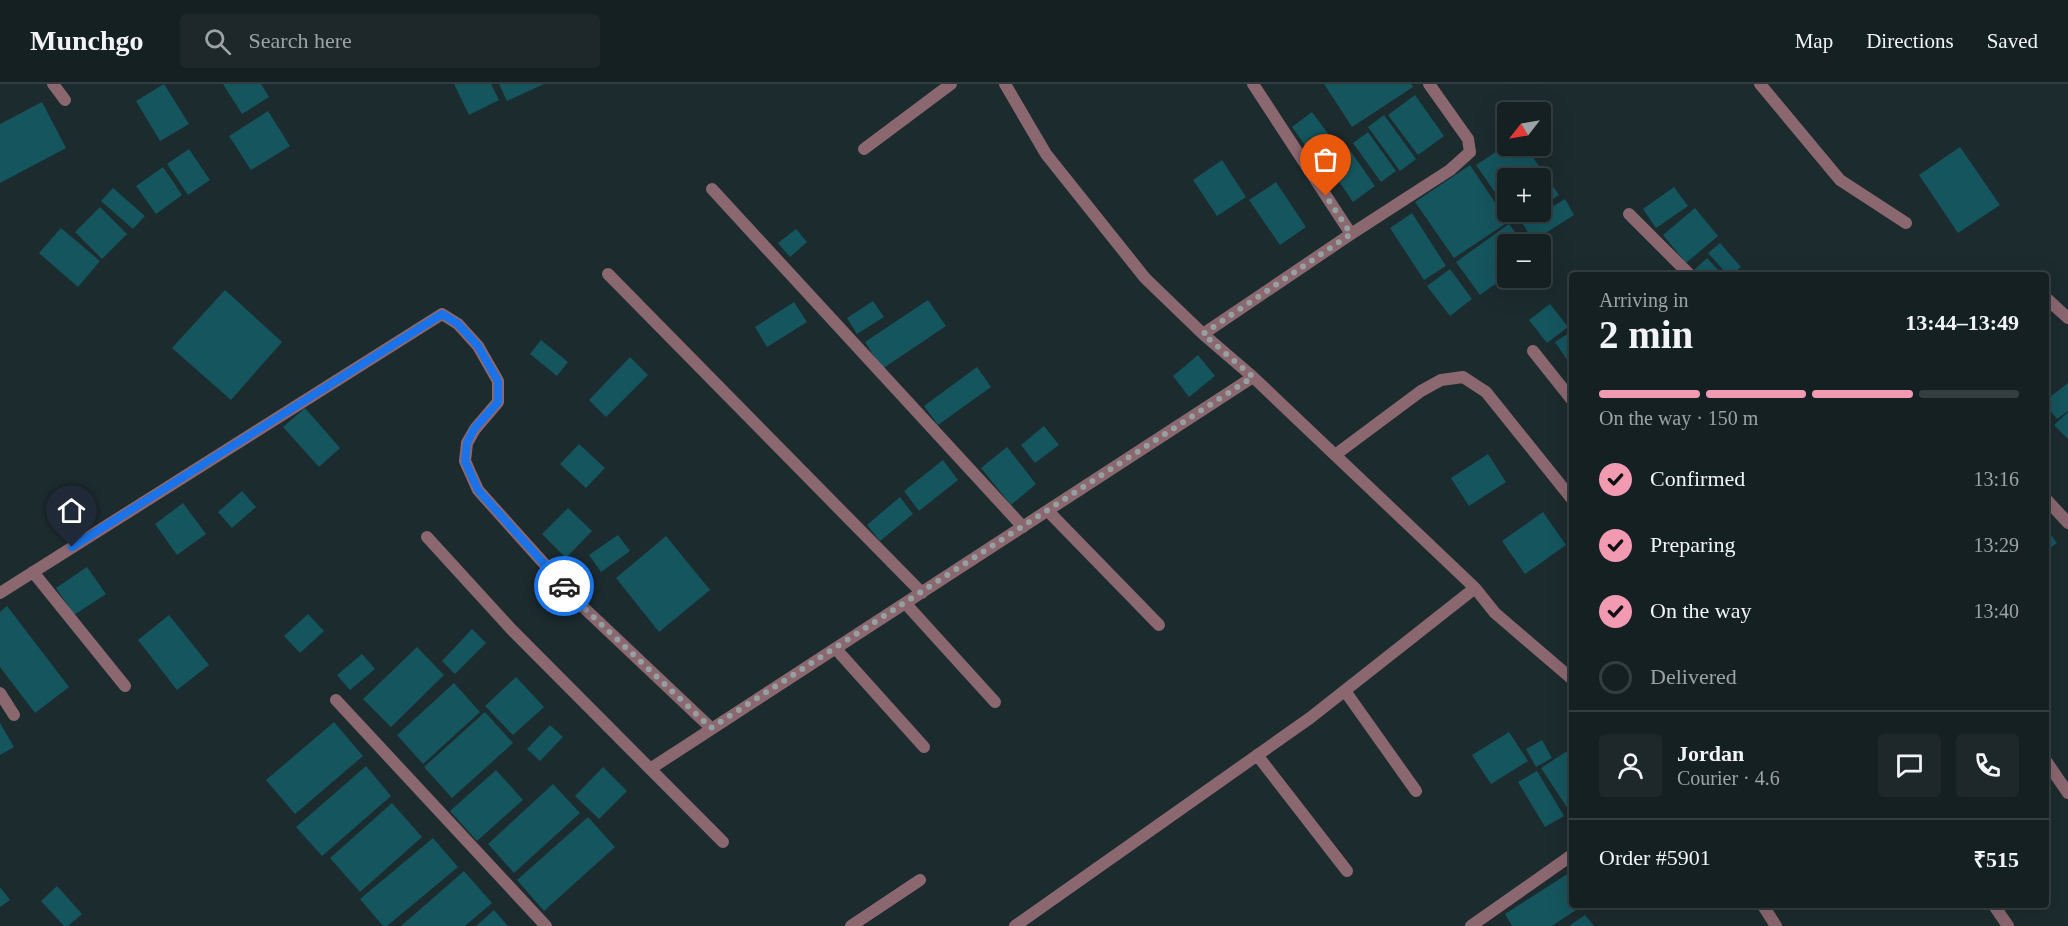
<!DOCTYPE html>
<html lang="en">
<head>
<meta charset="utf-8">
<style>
	body { margin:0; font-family:Georgia,serif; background:#1e282a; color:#f1f3f6; height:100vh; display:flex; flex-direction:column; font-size:22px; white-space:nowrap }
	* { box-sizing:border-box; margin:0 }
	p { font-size:20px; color:#9da3a5 }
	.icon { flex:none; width:33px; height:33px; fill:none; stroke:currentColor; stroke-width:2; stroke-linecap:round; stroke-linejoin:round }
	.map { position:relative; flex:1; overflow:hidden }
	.drawer { position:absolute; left:1569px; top:188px; width:480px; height:636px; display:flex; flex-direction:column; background:#152022; border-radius:6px; box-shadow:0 6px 24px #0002,0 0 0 2px #343e40 }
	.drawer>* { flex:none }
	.needle { width:39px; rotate:239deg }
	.fabs { position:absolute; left:1497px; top:18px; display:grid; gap:12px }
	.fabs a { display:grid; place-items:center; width:54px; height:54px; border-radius:6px; background:#152022; box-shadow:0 6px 24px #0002,0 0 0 2px #343e40; font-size:30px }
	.pin { position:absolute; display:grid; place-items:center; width:51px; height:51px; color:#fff; margin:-62px -26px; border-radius:50% 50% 50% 0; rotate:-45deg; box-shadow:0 0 6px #0007 }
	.pin .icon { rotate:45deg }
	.courier { position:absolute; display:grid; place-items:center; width:60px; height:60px; margin:-30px; border:4px solid #1a73e8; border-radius:50%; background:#fff; color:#222; box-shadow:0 2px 8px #0007 }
	.headline em { font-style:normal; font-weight:700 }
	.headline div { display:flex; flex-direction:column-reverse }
	.headline { display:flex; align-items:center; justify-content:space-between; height:102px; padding:0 30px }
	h1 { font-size:39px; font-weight:700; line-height:45px }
	.bar { display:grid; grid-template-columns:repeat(4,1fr); gap:9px 6px; align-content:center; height:72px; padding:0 30px }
	.bar i { height:8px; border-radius:4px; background:#343e40 }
	.bar .selected { background:#f19ab2 }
	.bar p { grid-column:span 4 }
	.line { display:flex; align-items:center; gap:15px; padding:0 30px; border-top:2px solid #343e40 }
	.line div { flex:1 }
	.round { display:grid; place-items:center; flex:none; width:63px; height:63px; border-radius:6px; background:#1e282a }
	ol { padding:0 30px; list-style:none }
	li { display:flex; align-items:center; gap:18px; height:66px }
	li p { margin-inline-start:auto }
	li .icon { padding:6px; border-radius:50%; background:#f19ab2; color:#111; stroke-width:4 }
	li:last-child { color:#9da3a5 }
	li i { width:33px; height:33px; border:3px solid #343e40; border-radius:50% }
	header { display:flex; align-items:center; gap:36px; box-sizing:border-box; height:84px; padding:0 30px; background:#152022; border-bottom:2px solid #343e40 }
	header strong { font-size:28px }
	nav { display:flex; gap:33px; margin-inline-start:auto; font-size:21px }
	.search { width:420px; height:54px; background:#1e282a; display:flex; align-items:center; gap:15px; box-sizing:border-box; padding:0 21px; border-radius:6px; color:#9da3a5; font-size:22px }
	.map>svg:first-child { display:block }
	.building { fill:#15555e }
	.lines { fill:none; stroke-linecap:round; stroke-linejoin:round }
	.street { stroke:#8b6770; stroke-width:12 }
	.done { stroke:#95a0a2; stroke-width:6; stroke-dasharray:0 10.8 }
	.route { stroke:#1a73e8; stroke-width:8 }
</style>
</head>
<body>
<header>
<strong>Munchgo</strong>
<div class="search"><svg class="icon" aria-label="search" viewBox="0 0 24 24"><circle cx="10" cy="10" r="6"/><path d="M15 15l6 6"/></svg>Search here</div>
<nav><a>Map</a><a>Directions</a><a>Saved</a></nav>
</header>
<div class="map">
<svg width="2068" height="842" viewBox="0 0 2068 842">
	<rect width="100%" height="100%" fill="#1c2b2e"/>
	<!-- building -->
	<path class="building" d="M164 0 189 40 160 57 136 17Z
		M223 0H261L269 13 242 30Z
		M454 0H491L499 16 469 31Z
		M499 0H544L507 17Z
		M1324 0H1411L1413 3 1352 43Z
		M1415 11 1444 52 1418 71 1388 31Z
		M42 18 66 64 0 99V40Z
		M268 27 290 62 251 86 229 52Z
		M1312 28 1338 63 1317 78 1292 43Z
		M1384 31 1416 75 1400 87 1368 43Z
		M1368 48 1396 87 1381 98 1353 59Z
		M1508 60 1525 62 1559 111 1540 123V94H1508V127L1476 81Z
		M1960 63 2000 121 1958 149 1919 91Z
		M189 65 210 96 188 111 167 80Z
		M1349 65 1375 102 1353 118 1327 80Z
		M1222 76 1246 113 1217 132 1193 96Z
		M1470 81 1508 138 1454 174 1415 118Z
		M163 83 182 111 156 130 136 102Z
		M1276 98 1306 143 1280 161 1249 116Z
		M1674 103 1688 122 1656 144 1643 125Z
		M113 104 145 132 133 145 101 117Z
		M1565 115 1574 131 1533 157 1523 140Z
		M100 123 127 150 102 175 75 148Z
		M1695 124 1718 152 1686 179 1663 151Z
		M1508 128H1534L1516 140Z
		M1412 129 1446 182 1424 196 1390 144Z
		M1509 140 1524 160H1508V191L1480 211 1456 178Z
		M61 144 100 177 78 203 39 169Z
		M796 145 807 158 790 173 778 159Z
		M1720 159 1741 183 1732 190H1727L1708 169Z
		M1707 174 1722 190H1694L1692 188Z
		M1450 185 1472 215 1450 232 1427 202Z
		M225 206 282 258 231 316 172 264Z
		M928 216 946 242 882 285 865 258Z
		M873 217 884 233 857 250 847 234Z
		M794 218 807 238 767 263 755 243Z
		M1550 220 1568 243 1547 259 1529 236Z
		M1572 247V283L1555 258Z
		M541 256 568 278 557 292 530 270Z
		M1198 271 1215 292 1189 313 1173 292Z
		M630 273 648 291 606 333 589 316Z
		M977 283 991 303 938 341 924 322Z
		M2068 299V327L2057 335 2046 321V316Z
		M305 324 340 364 319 383 283 343Z
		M2068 328V355L2054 341Z
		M1044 342 1059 361 1035 379 1021 361Z
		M579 360 605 384 586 404 560 380Z
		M1007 363 1036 400 1011 421 981 384Z
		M1488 370 1506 398 1469 422 1451 394Z
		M943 376 958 396 919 427 904 407Z
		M242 407 256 423 232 444 218 428Z
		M900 413 913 430 880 457 867 441Z
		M183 419 206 450 177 471 155 440Z
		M568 424 592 447 566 474 542 450Z
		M1543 428 1566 461 1525 490 1502 457Z
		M2046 444 2057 459 2046 467Z
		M618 451 630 467 601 488 589 471Z
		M666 452 710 506 659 548 616 494Z
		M87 483 106 510 74 531 56 504Z
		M7 522 69 603 35 629 0 583V528Z
		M308 530 324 547 300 569 284 552Z
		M169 531 209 581 177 606 138 556Z
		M472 545 486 559 455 590 442 577Z
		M417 563 444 591 391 643 363 615Z
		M362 570 375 585 350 606 337 591Z
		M516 593 544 623 513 651 485 622Z
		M454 599 480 628 423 680 397 651Z
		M485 628 513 659 452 714 424 683Z
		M334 638 363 672 295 730 266 696Z
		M0 639 14 663 0 671Z
		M550 641 563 653 540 677 527 665Z
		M1509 648 1528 677 1491 700 1472 671Z
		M1542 656 1552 674 1536 683 1526 665Z
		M1572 664V731L1541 684Z
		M366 682 391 712 322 772 296 743Z
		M603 683 627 707 599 735 575 712Z
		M496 686 523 716 477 757 450 727Z
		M1537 687 1564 732 1545 743 1518 698Z
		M553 700 580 729 514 789 488 760Z
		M392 719 422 753 360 808 330 774Z
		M588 733 615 763 544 827 517 796Z
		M433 754 458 783 387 842H383L360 815Z
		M464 787 492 819 465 842H401Z
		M1572 787V820H1585L1552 842H1512L1505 830Z
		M57 802 82 830 68 842H64L41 817Z
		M0 803 10 816 0 823Z
		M494 826 508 842H476Z
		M1585 831 1594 842H1569Z"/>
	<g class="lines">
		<!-- street -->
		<path class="street" d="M53 0 65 16
			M1005 0 1046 70 1145 194 1203 250 1253 293 1475 504 1495 529 1572 595
			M1253 0 1351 150
			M1760 0 1840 96 1906 139
			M864 65 951 0
			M712 105 1023 443
			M1629 130 1689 190
			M608 190 922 509
			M2046 214 2068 234
			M1203 250 1351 150 1450 86 1470 68 1468 55 1429 0
			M1533 267 1572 316
			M1335 371 1421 307 1441 296 1463 293 1486 308 1572 415
			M2046 415 2068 439
			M1048 427 1159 541
			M427 453 512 546 723 758
			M33 488 125 602
			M0 509 442 230 458 240 478 262 498 297V318L475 345 467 359 465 377 478 406 583 523 711 644
			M906 520 995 618
			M836 565 924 663
			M1345 607 1416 707
			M0 609 14 631
			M336 616 546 842
			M1257 671 1347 787
			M2046 677 2068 709
			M650 685 1253 293
			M1762 820 1776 842
			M1993 820 2008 842
			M851 842 920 796
			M1015 842 1310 634 1475 504
			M1471 842 1572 771"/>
	</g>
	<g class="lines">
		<!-- done -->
		<path class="done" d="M564 502 583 523 711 644 1253 293 1203 250 1351 150 1326 112"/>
		<!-- route -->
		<path class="route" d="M72 463 442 230 458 240 478 262 498 297V318L474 345 467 359 465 377 478 406 564 502"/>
	</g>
</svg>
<div class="fabs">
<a><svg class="needle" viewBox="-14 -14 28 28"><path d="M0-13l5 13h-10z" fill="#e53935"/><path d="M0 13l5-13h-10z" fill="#9da3a5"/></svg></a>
<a>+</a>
<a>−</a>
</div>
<div class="pin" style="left:1326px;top:112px;background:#ea580c"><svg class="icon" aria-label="bag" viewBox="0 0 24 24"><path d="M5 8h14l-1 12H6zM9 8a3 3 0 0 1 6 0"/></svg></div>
<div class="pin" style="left:72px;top:463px;background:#1f2937"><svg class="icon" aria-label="home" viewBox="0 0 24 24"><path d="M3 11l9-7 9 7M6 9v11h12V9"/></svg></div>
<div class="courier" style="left:564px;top:502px"><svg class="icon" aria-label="car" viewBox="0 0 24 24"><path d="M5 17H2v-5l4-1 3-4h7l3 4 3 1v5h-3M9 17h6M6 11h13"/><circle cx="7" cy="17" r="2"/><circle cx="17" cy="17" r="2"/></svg></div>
<section class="drawer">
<div class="headline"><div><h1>2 min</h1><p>Arriving in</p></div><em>13:44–13:49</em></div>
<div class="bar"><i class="selected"></i><i class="selected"></i><i class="selected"></i><i></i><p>On the way · 150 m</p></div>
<ol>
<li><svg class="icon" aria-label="check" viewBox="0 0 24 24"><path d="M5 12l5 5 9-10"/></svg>Confirmed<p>13:16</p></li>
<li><svg class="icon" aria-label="check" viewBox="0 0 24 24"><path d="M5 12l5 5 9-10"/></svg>Preparing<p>13:29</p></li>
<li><svg class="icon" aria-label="check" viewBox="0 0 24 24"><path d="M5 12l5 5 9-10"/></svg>On the way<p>13:40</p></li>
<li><i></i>Delivered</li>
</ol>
<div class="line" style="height:108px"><a class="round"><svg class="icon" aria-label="person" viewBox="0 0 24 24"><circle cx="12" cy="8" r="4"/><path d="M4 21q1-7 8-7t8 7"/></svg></a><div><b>Jordan</b><p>Courier · 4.6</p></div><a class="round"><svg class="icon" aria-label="chat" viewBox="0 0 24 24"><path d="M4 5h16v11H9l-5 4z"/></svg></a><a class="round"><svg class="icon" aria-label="phone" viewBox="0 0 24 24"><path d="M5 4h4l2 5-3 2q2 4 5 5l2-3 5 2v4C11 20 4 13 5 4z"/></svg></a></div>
<div class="line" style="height:78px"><div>Order #5901</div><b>₹515</b></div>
</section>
</div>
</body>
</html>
